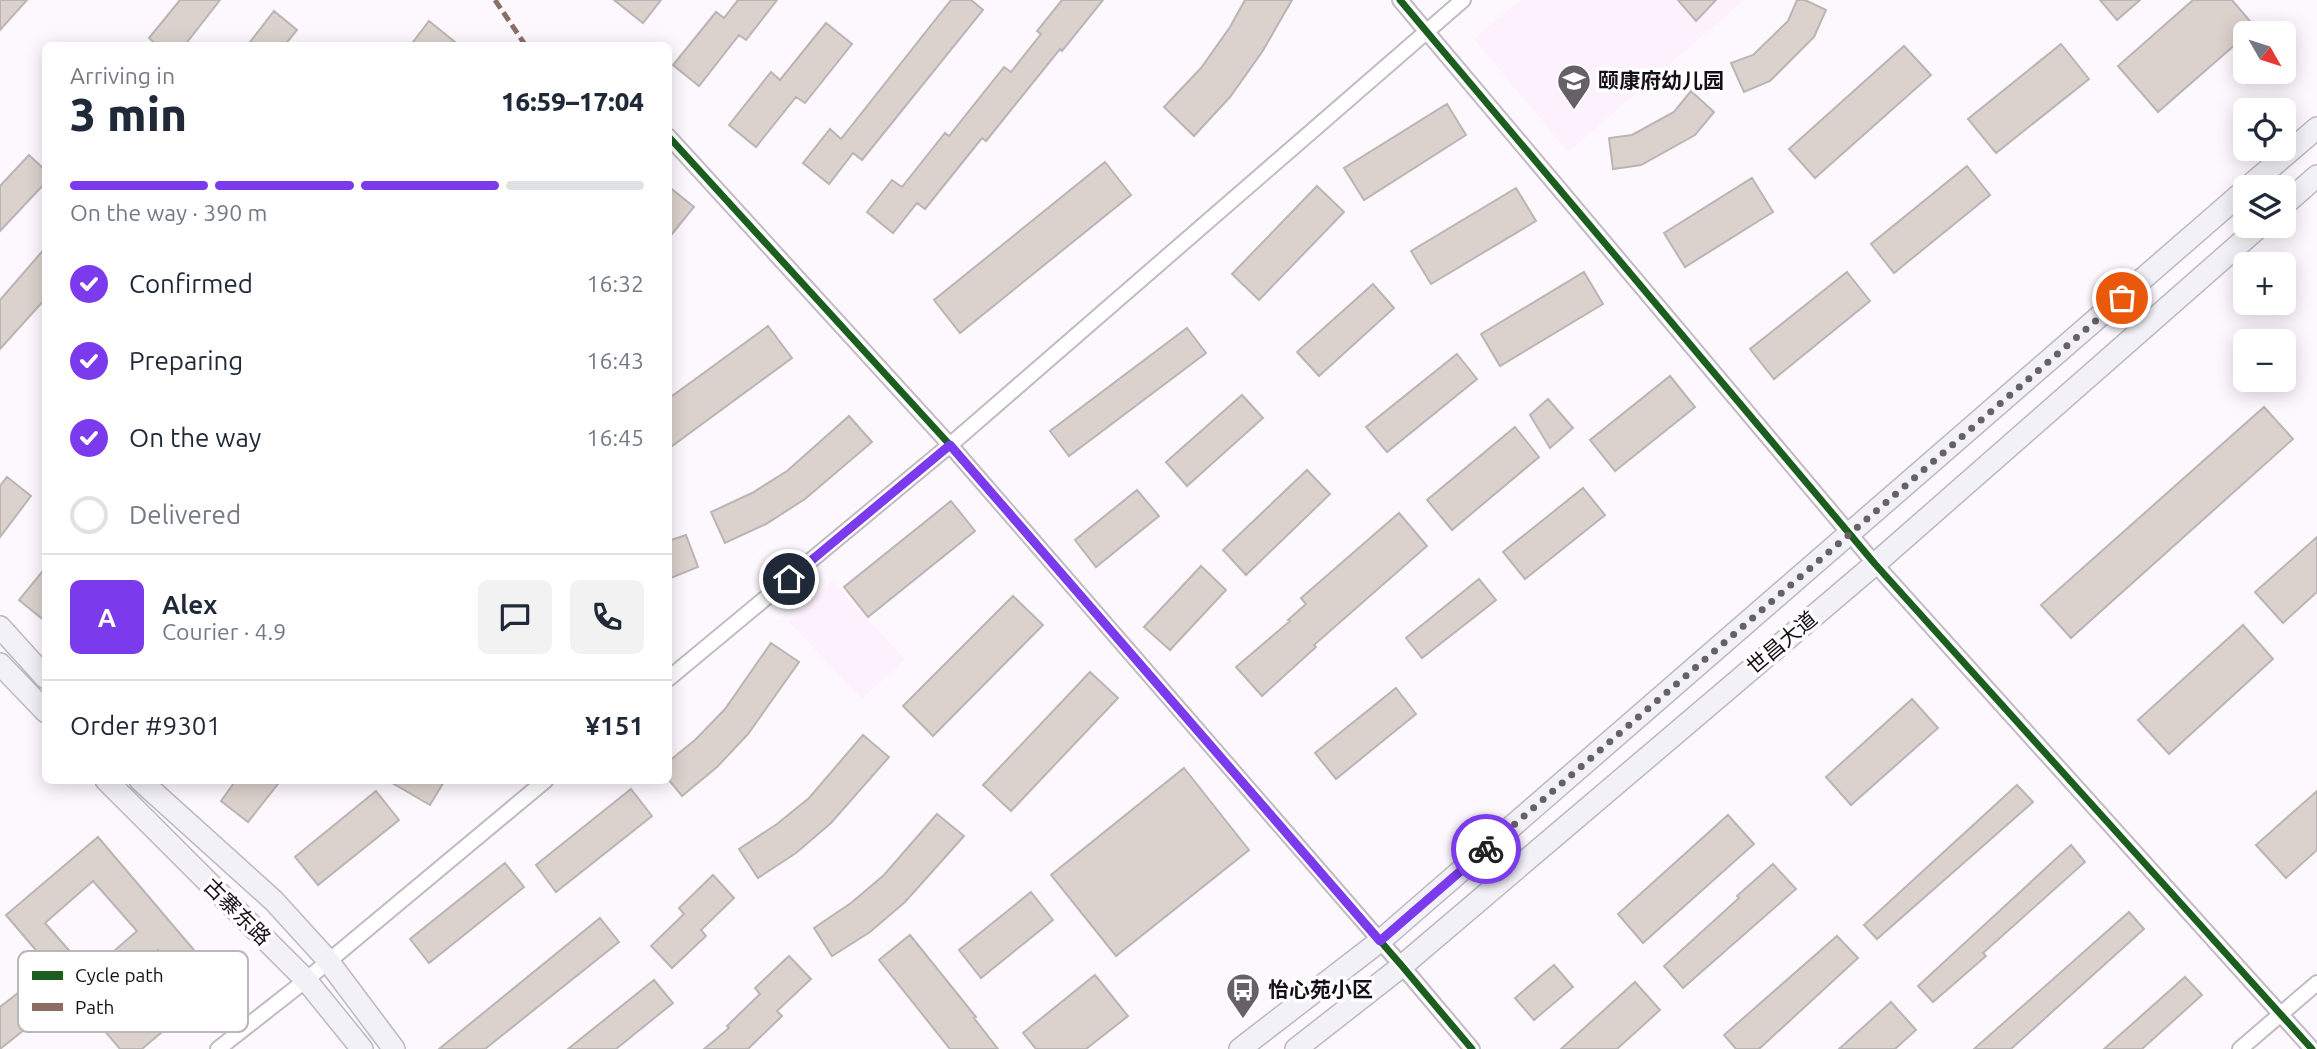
<!DOCTYPE html>
<html lang="en">
<head>
<meta charset="utf-8">
<style>
	body { margin:0; font-family:Ubuntu,"Noto Sans SC",sans-serif; background:#f2f2f3; color:#1f2937; height:100vh; display:flex; flex-direction:column; font-size:26px; white-space:nowrap }
	* { box-sizing:border-box; margin:0 }
	p { font-size:23px; color:#747a83 }
	.icon { flex:none; width:38px; height:38px; fill:none; stroke:currentColor; stroke-width:2; stroke-linecap:round; stroke-linejoin:round }
	.map { position:relative; flex:1; overflow:hidden }
	.details { position:absolute; left:42px; top:42px; width:630px; height:742px; display:flex; flex-direction:column; background:#fff; border-radius:10px; box-shadow:0 4px 18px #0003 }
	.details>* { flex:none }
	.needle { width:46px; rotate:129deg }
	.controls { position:absolute; left:2233px; top:21px; display:grid; gap:14px }
	.controls a { display:grid; place-items:center; width:63px; height:63px; border-radius:10px; background:#fff; box-shadow:0 4px 18px #0003; font-size:35px }
	.pin { position:absolute; display:grid; place-items:center; width:60px; height:60px; color:#fff; margin:-30px; border:4px solid #fff; border-radius:50%; box-shadow:0 2px 7px #0007 }
	.courier { position:absolute; display:grid; place-items:center; width:70px; height:70px; margin:-35px; border:5px solid #7c3aed; border-radius:50%; background:#fff; color:#222; box-shadow:0 2px 9px #0007 }
	.headline em { font-style:normal; font-weight:800 }
	.headline div { display:flex; flex-direction:column-reverse }
	.headline { display:flex; align-items:center; justify-content:space-between; height:119px; padding:0 28px }
	h1 { font-size:46px; font-weight:800; line-height:52px }
	.bar { display:grid; grid-template-columns:repeat(4,1fr); gap:10px 7px; align-content:center; height:84px; padding:0 28px }
	.bar i { height:9px; border-radius:5px; background:#e0e1e3 }
	.bar .current { background:#7c3aed }
	.bar p { grid-column:span 4 }
	.line { display:flex; align-items:center; gap:18px; padding:0 28px; border-top:2px solid #e0e1e3 }
	.line div { flex:1 }
	.round { display:grid; place-items:center; flex:none; width:74px; height:74px; border-radius:10px; background:#f2f2f3 }
	ol { padding:0 28px; list-style:none }
	li { display:flex; align-items:center; gap:21px; height:77px }
	li p { margin-inline-start:auto }
	li .icon { padding:7px; border-radius:50%; background:#7c3aed; color:#fff; stroke-width:4 }
	li:last-child { color:#747a83 }
	li i { width:38px; height:38px; border:4px solid #e0e1e3; border-radius:50% }
	.map>svg:first-child { display:block }
	.built { fill:#fef1fe }
	.building { fill:#dcd2cd; stroke:#bab5b4; stroke-width:2; fill-rule:evenodd }
	.lines { fill:none; stroke-linecap:round; stroke-linejoin:round }
	.street-casing { stroke:#c1bcc1; stroke-width:18 }
	.primary-casing { stroke:#bbb8c3; stroke-width:24 }
	.street { stroke:#fffeff; stroke-width:14 }
	.primary { stroke:#f2f1f7; stroke-width:21 }
	.quiet { stroke:#8d6e63; stroke-width:5; stroke-dasharray:10 5; stroke-linecap:butt }
	.cycleway-casing { stroke:#fff; stroke-width:11 }
	.cycleway { stroke:#1b5e20; stroke-width:7 }
	.done { stroke:#676167; stroke-width:7; stroke-dasharray:0 12.6 }
	.route { stroke:#7c3aed; stroke-width:9 }
	.labels { text-anchor:middle; stroke-width:7; stroke-linejoin:round; paint-order:stroke }
	.poi-label { font-size:21px; font-weight:bold; fill:#161016; stroke:#fff; text-anchor:start }
	.street-label { font-size:21px; fill:#161016; stroke:#fff }
	.key { fill:#fff; stroke:#b9b7b9; stroke-width:2 }
	.key-label { font-size:19px; fill:#161016 }
</style>
</head>
<body>
<div class="map">
<svg width="2317" height="1049" viewBox="0 0 2317 1049">
	<rect width="100%" height="100%" fill="#fdf8fd"/>
	<!-- built -->
	<path class="built" d="M1520 0H1744L1568 152 1474 39Z
		M832 581 905 659 862 699 789 622Z"/>
	<!-- building -->
	<path class="building" d="M0 0H27L0 30Z
		M180 0H220L184 46H158L149 38Z
		M614 0H661L643 23Z
		M738 0H777L746 40 739 35 699 86 673 65 716 12 724 18Z
		M951 0H971L983 10 862 160 853 153 829 184 803 163 830 129 841 139Z
		M1062 0H1103L1062 51 1060 49 986 141 982 138 925 209 917 203 893 233 867 212 892 180 902 187 945 133 949 136 1004 67 1011 72 1041 34 1037 31Z
		M1245 0H1292L1262 52 1230 97 1194 136 1164 107 1201 68 1230 27Z
		M1678 0H1716L1696 21Z
		M1797 0H1805L1826 10 1814 37 1770 81 1744 92 1731 63 1753 55 1788 21Z
		M2100 0H2140L2117 20Z
		M2193 0H2232L2255 27 2245 33V36L2158 112 2118 66Z
		M274 11 297 30 284 46H247Z
		M429 21 460 46H410Z
		M826 23 852 44 805 103 796 97 756 147 729 125 771 72 780 80Z
		M2061 44 2089 79 1996 153 1968 119Z
		M1904 46 1931 75 1815 178 1789 149Z
		M1691 91 1714 112 1695 135 1641 165 1613 169 1609 138 1632 135 1674 112Z
		M1447 104 1466 135 1364 200 1344 168Z
		M29 155 46 171V182L0 231V186Z
		M1105 162 1131 195 960 333 934 300Z
		M1967 166 1990 195 1894 273 1871 244Z
		M1752 178 1773 212 1685 267 1664 233Z
		M668 186 694 207 668 239Z
		M1317 186 1344 212 1259 300 1232 274Z
		M1516 188 1536 221 1431 284 1411 251Z
		M46 247V298L0 349V300Z
		M1584 272 1603 304 1500 366 1481 334Z
		M1847 272 1870 301 1774 379 1750 349Z
		M1373 284 1394 308 1319 376 1297 352Z
		M768 326 792 358 668 449V399Z
		M1187 328 1206 353 1069 456 1050 431Z
		M1457 354 1477 379 1387 452 1366 427Z
		M1670 376 1695 407 1615 471 1590 440Z
		M1242 395 1263 418 1187 486 1166 462Z
		M1548 399 1573 428 1550 448 1530 415Z
		M2264 407 2293 439 2071 638 2041 605Z
		M849 416 872 442 805 499 766 524 725 543 711 512 752 493 787 471Z
		M1515 427 1539 457 1452 530 1427 500Z
		M1307 470 1330 494 1246 575 1223 550Z
		M7 477 31 496 0 537V486Z
		M1583 488 1605 515 1525 579 1503 552Z
		M1137 490 1159 516 1096 567 1075 540Z
		M951 501 975 531 868 617 844 587Z
		M1399 513 1427 546 1314 645 1316 647 1262 696 1236 667 1290 621 1288 620 1306 604 1301 598Z
		M686 535 698 567 668 579V541Z
		M2317 537V592L2283 623 2255 592Z
		M1201 566 1226 590 1170 650 1144 627Z
		M46 567V622L19 600Z
		M1479 579 1496 600 1422 658 1406 638Z
		M1013 596 1043 625 933 736 903 706Z
		M2243 625 2273 659 2169 754 2138 720Z
		M771 643 799 662 748 734 717 767 682 796 668 779V762L695 740 725 709Z
		M1090 672 1118 698 1011 811 983 785Z
		M1396 688 1416 714 1336 779 1315 753Z
		M1912 699 1938 728 1851 805 1826 777Z
		M863 735 889 757 831 823 796 853 758 878 739 849 777 824 809 798Z
		M1184 768 1249 850 1116 956 1051 875Z
		M236 780H281L248 822 221 801Z
		M387 780H445L430 805Z
		M2017 785 2033 802 1877 939 1864 925Z
		M631 789 652 816 556 892 536 865Z
		M376 791 399 820 318 885 295 857Z
		M2317 791V850L2286 878 2256 845Z
		M937 814 964 836 905 902 870 932 832 956 814 928 851 903 884 875Z
		M1728 815 1754 844 1643 943 1618 914Z
		M98 837 221 982 142 1049H120L6 915ZM93 881 137 931 89 973 45 923ZM158 950 186 981 156 1008 127 977Z
		M2071 845 2085 862 1983 953 1986 956 1933 1002 1918 986Z
		M505 863 524 887 429 963 410 939Z
		M1773 864 1796 889 1683 988 1664 966 1739 898 1737 896Z
		M713 875 734 898 701 930 706 936 672 968 651 946 684 914 679 908Z
		M1031 892 1053 920 981 978 959 950Z
		M2129 912 2144 929 2011 1049H1974Z
		M600 918 619 942 485 1049H439Z
		M910 935 976 1017 974 1018 998 1049H950L879 960Z
		M1837 936 1858 958 1759 1049H1736L1724 1035Z
		M789 956 811 979 777 1011 782 1016 748 1049H704L729 1028 727 1026 760 994 755 988Z
		M1554 965 1573 987 1534 1020 1515 998Z
		M1095 975 1128 1016 1086 1049H1036L1023 1033Z
		M2185 977 2202 995 2142 1049H2104Z
		M654 980 673 1003 616 1049H568Z
		M1635 982 1660 1010 1617 1049H1561Z
		M27 986 48 1011 0 1049V1007Z
		M1891 1002 1916 1030 1895 1049H1839Z"/>
	<g class="lines">
		<!-- street casing -->
		<g class="street-casing">
			<path id="street" d="M1400 0 1875 564 2312 1049
				M668 136 950 445 1402 966 1472 1049
				M668 679 950 445 1463 0
				M218 1049 306 980 546 780
				M2240 1049 2317 983"/>
		</g>
		<!-- primary casing -->
		<g class="primary-casing">
			<path id="primary" d="M2248 187 2317 128
				M2284 205 2317 176
				M0 627 46 678
				M0 664 46 712
				M106 780 306 980 362 1049
				M140 780 274 901 325 957 394 1049
				M1240 1049 1380 941 2245 190
				M1296 1049 1402 966 1875 564 2260 226"/>
		</g>
		<!-- street -->
		<use href="#street" class="street"/>
		<!-- primary -->
		<use href="#primary" class="primary"/>
		<!-- quiet -->
		<path class="quiet" d="M495 0 526 46"/>
		<!-- cycleway casing -->
		<g class="cycleway-casing">
			<path id="cycleway" d="M1400 0 1875 564 2312 1049
				M668 136 950 445 1402 966 1472 1049"/>
		</g>
		<!-- cycleway -->
		<use href="#cycleway" class="cycleway"/>
	</g>
	<g class="lines">
		<!-- done -->
		<path class="done" d="M1486 849 2122 298"/>
		<!-- route -->
		<path class="route" d="M789 579 950 445 1380 941 1486 849"/>
	</g>
	<!-- icons -->
	<defs>
		<g id="school-pin" transform="scale(1.75)"><path d="M0 17L-7.5 6A9.5 9.5 0 1 1 7.5 6Z" fill="#676167" stroke="#fff"/><path d="M0-5L7-2L0 1L-7-2ZM-4 1L0 2.5L4 1V4Q0 6-4 4Z" fill="#fff"/></g>
		<g id="bus-pin" transform="scale(1.75)"><path d="M0 17L-7.5 6A9.5 9.5 0 1 1 7.5 6Z" fill="#676167" stroke="#fff"/><path d="M-5-6H5V4H4V6H2V4H-2V6H-4V4H-5ZM-3.5-4V0h7V-4ZM-3.5 1.2v1.5H-2V1.2ZM2 1.2v1.5H3.5V1.2Z" fill="#fff"/></g>
	</defs>
	<g fill-rule="evenodd">
		<use href="#school-pin" x="1574" y="81"/>
		<use href="#bus-pin" x="1243" y="990"/>
	</g>
	<g class="labels">
		<!-- poi labels -->
		<g class="poi-label">
			<text x="1598" y="88">颐康府幼儿园</text>
			<text x="1268" y="997">怡心苑小区</text>
		</g>
		<!-- street labels -->
		<g class="street-label">
			<text transform="translate(1782 643) rotate(-40)" y="7">世昌大道</text>
			<text transform="translate(237 912) rotate(45)" y="7">古寨东路</text>
		</g>
	</g>
	<!-- legend -->
	<rect x="18" y="951" width="230" height="81" rx="10" class="key"/>
	<rect x="32" y="971" width="31" height="9" fill="#1b5e20"/>
	<rect x="32" y="1003" width="31" height="8" fill="#8d6e63"/>
	<g class="key-label">
		<text x="75" y="982">Cycle path</text>
		<text x="75" y="1014">Path</text>
	</g>
</svg>
<div class="controls">
<a><svg class="needle" viewBox="-14 -14 28 28"><path d="M0-13l5 13h-10z" fill="#e53935"/><path d="M0 13l5-13h-10z" fill="#747a83"/></svg></a>
<a><svg class="icon" aria-label="locate" viewBox="0 0 24 24"><circle cx="12" cy="12" r="6"/><path d="M12 2v4M12 18v4M2 12h4M18 12h4"/></svg></a>
<a><svg class="icon" aria-label="layers" viewBox="0 0 24 24"><path d="M12 4l9 5-9 5-9-5zM3 14l9 5 9-5"/></svg></a>
<a>+</a>
<a>−</a>
</div>
<div class="pin" style="left:2122px;top:298px;background:#ea580c"><svg class="icon" aria-label="bag" viewBox="0 0 24 24"><path d="M5 8h14l-1 12H6zM9 8a3 3 0 0 1 6 0"/></svg></div>
<div class="pin" style="left:789px;top:579px;background:#1f2937"><svg class="icon" aria-label="home" viewBox="0 0 24 24"><path d="M3 11l9-7 9 7M6 9v11h12V9"/></svg></div>
<div class="courier" style="left:1486px;top:849px"><svg class="icon" aria-label="bike" viewBox="0 0 24 24"><circle cx="6" cy="16" r="4"/><circle cx="18" cy="16" r="4"/><path d="M6 16l4-8h5l3 8M10 8l3 8H6M13 5h3"/></svg></div>
<section class="details">
<div class="headline"><div><h1>3 min</h1><p>Arriving in</p></div><em>16:59–17:04</em></div>
<div class="bar"><i class="current"></i><i class="current"></i><i class="current"></i><i></i><p>On the way · 390 m</p></div>
<ol>
<li><svg class="icon" aria-label="check" viewBox="0 0 24 24"><path d="M5 12l5 5 9-10"/></svg>Confirmed<p>16:32</p></li>
<li><svg class="icon" aria-label="check" viewBox="0 0 24 24"><path d="M5 12l5 5 9-10"/></svg>Preparing<p>16:43</p></li>
<li><svg class="icon" aria-label="check" viewBox="0 0 24 24"><path d="M5 12l5 5 9-10"/></svg>On the way<p>16:45</p></li>
<li><i></i>Delivered</li>
</ol>
<div class="line" style="height:126px"><b class="round" style="background:#7c3aed;color:#fff">A</b><div><b>Alex</b><p>Courier · 4.9</p></div><a class="round"><svg class="icon" aria-label="chat" viewBox="0 0 24 24"><path d="M4 5h16v11H9l-5 4z"/></svg></a><a class="round"><svg class="icon" aria-label="phone" viewBox="0 0 24 24"><path d="M5 4h4l2 5-3 2q2 4 5 5l2-3 5 2v4C11 20 4 13 5 4z"/></svg></a></div>
<div class="line" style="height:91px"><div>Order #9301</div><b>¥151</b></div>
</section>
</div>
</body>
</html>
